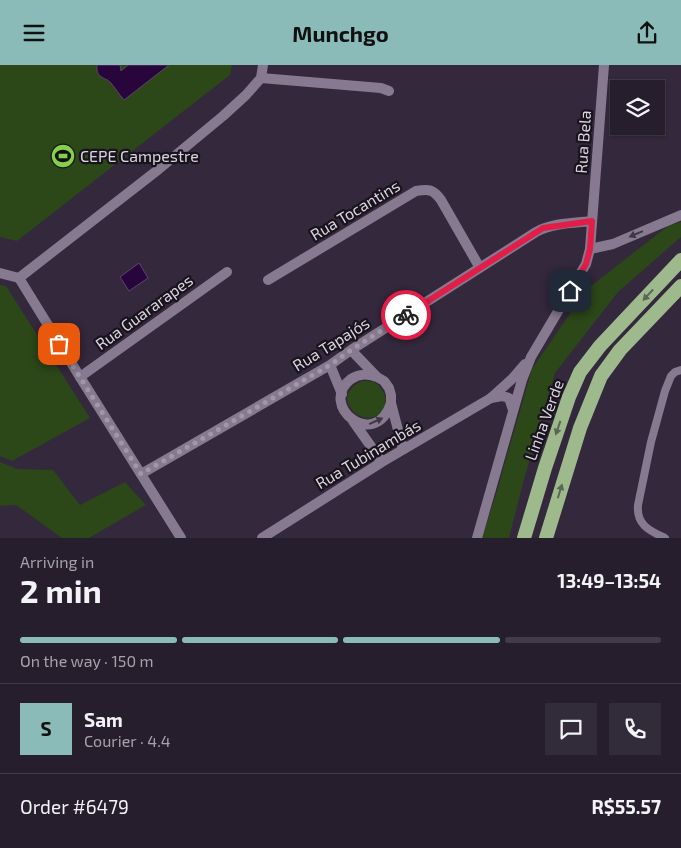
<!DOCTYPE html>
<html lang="en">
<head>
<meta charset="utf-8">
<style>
	body { margin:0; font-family:"Exo 2",sans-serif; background:#322b39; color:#f1f3f6; height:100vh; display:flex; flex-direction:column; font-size:19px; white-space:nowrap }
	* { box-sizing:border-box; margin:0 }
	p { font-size:16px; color:#a4a2aa }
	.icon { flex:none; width:28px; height:28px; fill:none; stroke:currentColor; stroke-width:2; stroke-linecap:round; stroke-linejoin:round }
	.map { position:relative; height:473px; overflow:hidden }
	.details { display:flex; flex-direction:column; background:#261e2d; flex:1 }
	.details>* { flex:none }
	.tools { position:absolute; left:610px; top:15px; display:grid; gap:10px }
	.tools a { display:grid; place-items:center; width:55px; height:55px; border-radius:0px; background:#261e2d; box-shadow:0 1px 4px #0004,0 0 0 1px #423c49; font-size:25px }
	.pin { position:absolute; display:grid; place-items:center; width:42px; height:42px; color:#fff; margin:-21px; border-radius:10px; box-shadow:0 2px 8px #0006 }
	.courier { position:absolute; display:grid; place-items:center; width:50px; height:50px; margin:-25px; border:4px solid #e11d48; border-radius:50%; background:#fff; color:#222; box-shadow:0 1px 6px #0007 }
	.head em { font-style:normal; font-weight:700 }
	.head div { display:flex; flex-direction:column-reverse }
	.head { display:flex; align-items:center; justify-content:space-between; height:85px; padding:0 20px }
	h1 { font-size:32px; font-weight:700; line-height:38px }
	.bar { display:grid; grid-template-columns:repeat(4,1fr); gap:8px 5px; align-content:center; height:60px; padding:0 20px }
	.bar i { height:6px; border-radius:4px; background:#423c49 }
	.bar .selected { background:#8bbbb9 }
	.bar p { grid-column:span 4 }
	.line { display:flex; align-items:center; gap:12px; padding:0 20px; border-top:1px solid #423c49 }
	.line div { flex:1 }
	.round { display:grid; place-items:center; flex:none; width:52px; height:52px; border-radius:0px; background:#322b39 }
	header { display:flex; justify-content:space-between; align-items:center; height:65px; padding:0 20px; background:#8bbbb9; color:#111; font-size:22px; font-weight:700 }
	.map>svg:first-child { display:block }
	.green { fill:#2c4718 }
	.water { fill:#28053b; stroke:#5e436d }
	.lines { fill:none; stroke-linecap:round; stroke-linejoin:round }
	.service { stroke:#867990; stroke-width:8 }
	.minor { stroke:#867990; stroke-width:10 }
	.tertiary { stroke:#867990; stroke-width:10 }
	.trunk { stroke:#9eba8d; stroke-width:14 }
	.oneway { fill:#3e3745 }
	.oneway2 { fill:#5b6654 }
	.done { stroke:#a098a7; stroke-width:5; stroke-dasharray:0 9 }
	.route { stroke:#e11d48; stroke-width:6 }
	.labels { text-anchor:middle; stroke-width:4.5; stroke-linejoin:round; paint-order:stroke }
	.street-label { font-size:16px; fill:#dbd4e1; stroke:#18131c }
	.poi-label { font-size:16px; fill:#dbd4e1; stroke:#18131c; text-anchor:start }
</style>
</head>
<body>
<header><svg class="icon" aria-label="menu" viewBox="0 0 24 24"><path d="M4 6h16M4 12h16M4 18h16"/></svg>Munchgo<svg class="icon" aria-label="share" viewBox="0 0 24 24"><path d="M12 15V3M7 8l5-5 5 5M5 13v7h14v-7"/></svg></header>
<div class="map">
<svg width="681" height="473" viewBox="0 0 681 473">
	<rect width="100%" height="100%" fill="#33283c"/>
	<!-- green -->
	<path class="green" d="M0 0H232L230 10 17 176 0 172Z
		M681 157V172L618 227 555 308 523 418 509 473H482L497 426 504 401 532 304 587 224 668 161Z
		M0 220 6 221 90 353 12 396 0 391Z
		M362 316C366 316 371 316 374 317 381 321 388 332 385 340 373 373 323 334 362 316Z
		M0 397 18 404 53 405 80 440 125 417 146 440 89 473H62L16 440 0 441Z"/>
	<!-- water -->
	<path class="water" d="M97 0H120L121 6 128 0H169L124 35C119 29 115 23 111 18 104 11 96 14 97 0Z
		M139 198 148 213 129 226 120 212Z"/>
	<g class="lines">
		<!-- service -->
		<path class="service" d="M665 473C650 466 636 460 638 440L651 377 665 326 671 311 675 307 681 305"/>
		<!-- minor -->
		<path class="minor" d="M261 13 381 23 389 26
			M590 184 613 179 681 150
			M0 208 19 213
			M268 215 416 126C429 124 433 124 441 135L480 203
			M351 285 377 312 384 316 389 323 391 330V338L403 384
			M330 300 342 329
			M80 312 227 207
			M377 312C368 309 360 308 351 314 317 340 375 387 391 338
			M353 356 382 397
			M141 409 330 300 351 285 536 167C552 158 573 158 592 156
			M262 473 382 397 491 333"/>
		<!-- tertiary -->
		<path class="tertiary" d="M491 333 512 314 525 299
			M491 333 502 331 509 333 513 345
			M181 473 80 312 19 213 159 104 223 51 246 30 261 13 263 0
			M477 473 522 315 531 292 586 199 590 184 604 0"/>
		<!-- trunk -->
		<path class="trunk" d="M524 473 545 403 569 332 580 307 600 281 681 195
			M546 473 580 363 601 311 620 285 681 221"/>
	</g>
	<!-- one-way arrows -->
	<defs><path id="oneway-solid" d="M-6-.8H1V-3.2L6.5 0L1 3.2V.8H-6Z" transform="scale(1.25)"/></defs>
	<g class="oneway">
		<use href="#oneway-solid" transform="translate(636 169) rotate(157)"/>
		<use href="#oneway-solid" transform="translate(376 356) rotate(-24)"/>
	</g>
	<g class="oneway2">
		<use href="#oneway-solid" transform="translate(648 230) rotate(133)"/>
		<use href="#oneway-solid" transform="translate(558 363) rotate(109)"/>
		<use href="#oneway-solid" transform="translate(560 426) rotate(-73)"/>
	</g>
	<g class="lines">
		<!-- done -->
		<path class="done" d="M59 279 141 409 330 300 351 285 406 250"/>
		<!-- route -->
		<path class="route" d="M406 250 543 163 592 156 590 184 586 199 570 226"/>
	</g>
	<!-- icons -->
	<defs>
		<g id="stadium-disc" transform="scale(1.25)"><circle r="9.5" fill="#86cf4b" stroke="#18131c"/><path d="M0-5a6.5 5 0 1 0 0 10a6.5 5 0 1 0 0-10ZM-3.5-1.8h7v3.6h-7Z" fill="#111"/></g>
	</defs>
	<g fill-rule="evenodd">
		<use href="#stadium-disc" x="63" y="91"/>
	</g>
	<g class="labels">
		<!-- street labels -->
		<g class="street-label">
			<text transform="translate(583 77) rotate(-86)" y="6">Rua Bela</text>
			<text transform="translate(355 145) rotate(-31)" y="6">Rua Tocantins</text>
			<text transform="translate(144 247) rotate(-36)" y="6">Rua Guararapes</text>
			<text transform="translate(331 279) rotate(-32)" y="6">Rua Tapajós</text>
			<text transform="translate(544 355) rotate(-70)" y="6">Linha Verde</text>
			<text transform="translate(368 389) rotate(-31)" y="6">Rua Tubinambás</text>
		</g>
		<!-- poi labels -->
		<g class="poi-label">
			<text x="80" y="97">CEPE Campestre</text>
		</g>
	</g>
</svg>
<div class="tools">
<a><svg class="icon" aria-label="layers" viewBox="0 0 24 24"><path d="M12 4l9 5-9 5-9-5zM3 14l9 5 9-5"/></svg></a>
</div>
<div class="pin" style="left:59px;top:279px;background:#ea580c"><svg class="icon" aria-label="bag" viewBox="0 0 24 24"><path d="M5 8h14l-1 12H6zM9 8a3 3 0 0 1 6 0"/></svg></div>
<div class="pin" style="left:570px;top:226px;background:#1f2937"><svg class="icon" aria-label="home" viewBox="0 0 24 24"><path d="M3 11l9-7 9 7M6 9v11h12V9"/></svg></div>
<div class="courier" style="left:406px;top:250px"><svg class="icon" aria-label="bike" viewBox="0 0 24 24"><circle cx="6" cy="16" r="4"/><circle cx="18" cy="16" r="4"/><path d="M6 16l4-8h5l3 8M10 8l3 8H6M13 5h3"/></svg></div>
</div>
<section class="details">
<div class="head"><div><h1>2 min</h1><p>Arriving in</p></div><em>13:49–13:54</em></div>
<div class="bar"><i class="selected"></i><i class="selected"></i><i class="selected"></i><i></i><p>On the way · 150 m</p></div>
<div class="line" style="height:90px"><b class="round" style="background:#8bbbb9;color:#111">S</b><div><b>Sam</b><p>Courier · 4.4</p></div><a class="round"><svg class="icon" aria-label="chat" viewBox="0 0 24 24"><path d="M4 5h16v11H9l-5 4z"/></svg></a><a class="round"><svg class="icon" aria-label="phone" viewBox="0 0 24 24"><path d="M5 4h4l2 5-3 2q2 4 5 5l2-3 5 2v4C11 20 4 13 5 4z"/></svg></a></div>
<div class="line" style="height:65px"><div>Order #6479</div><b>R$55.57</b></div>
</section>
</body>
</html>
